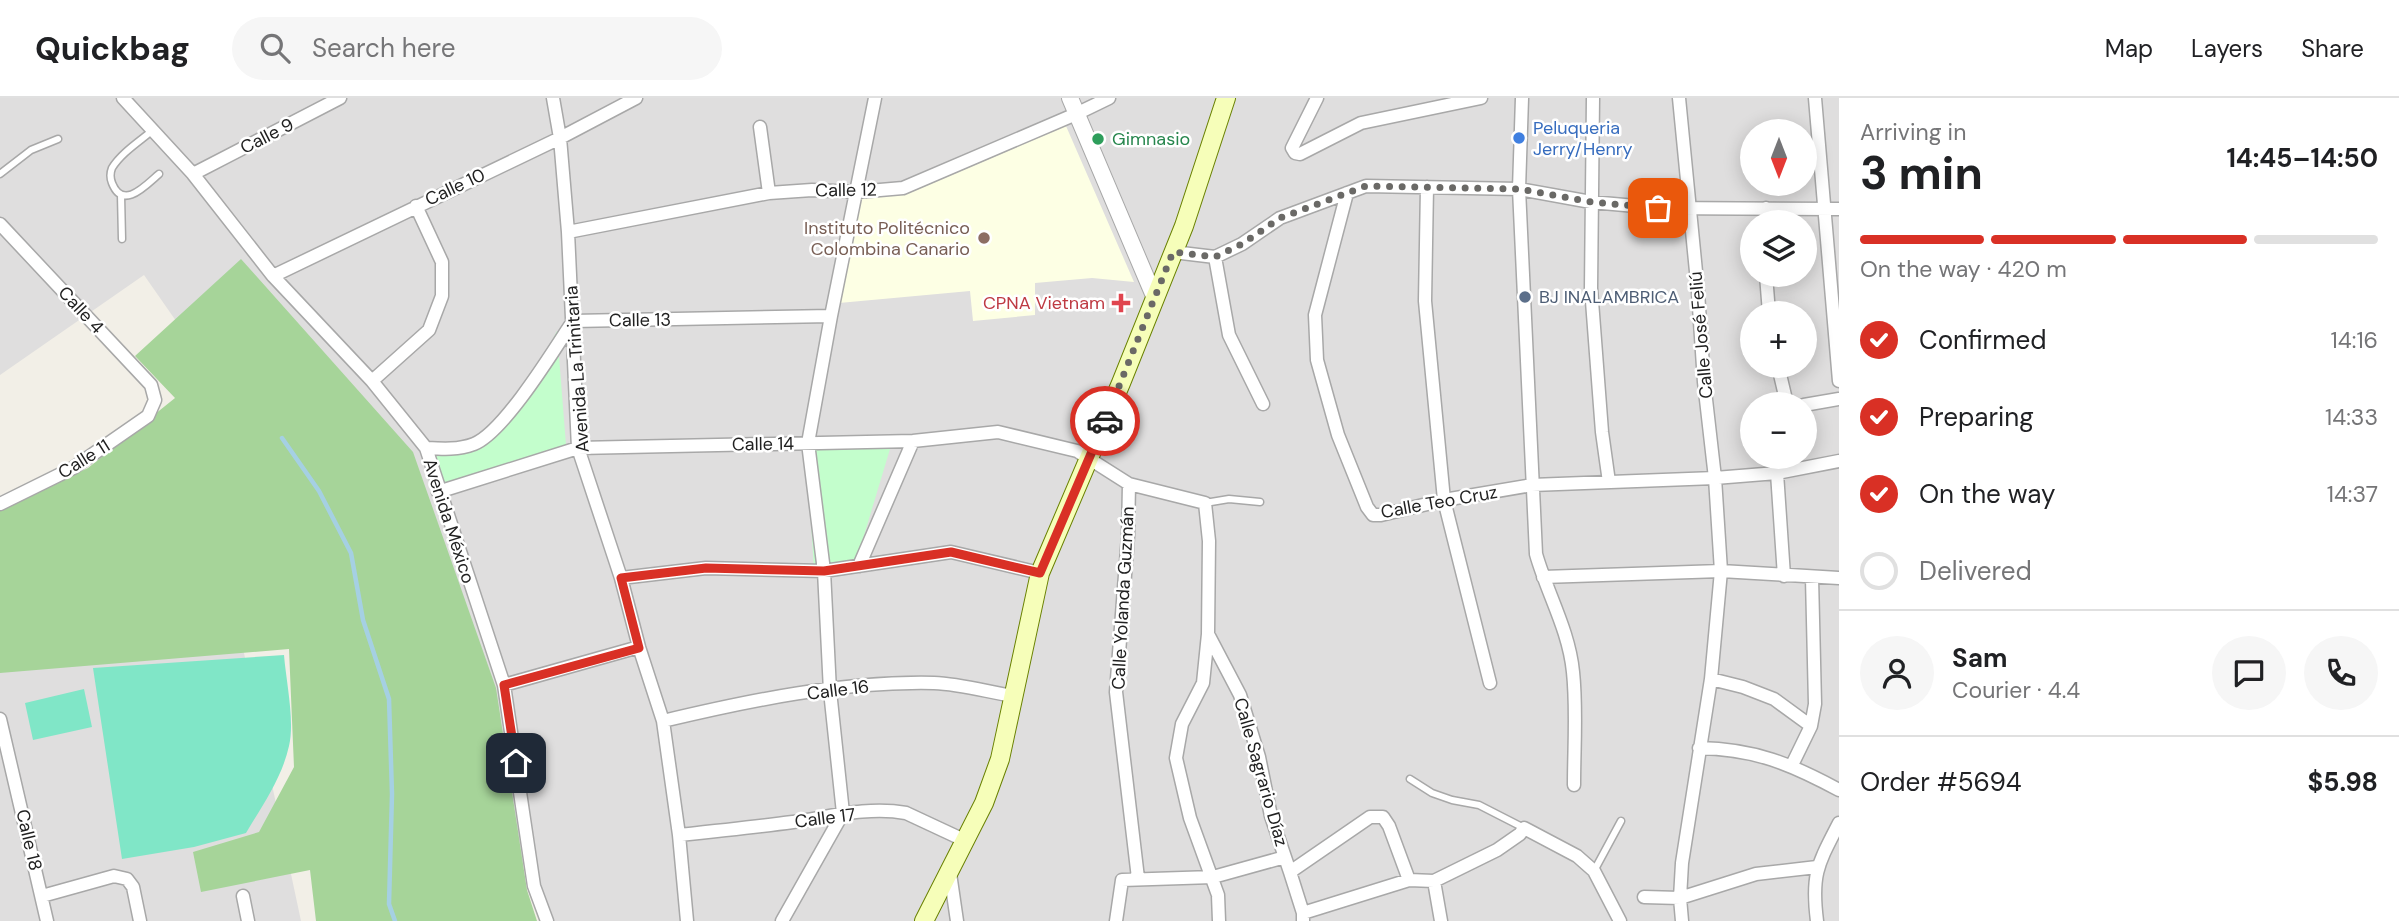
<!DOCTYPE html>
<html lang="en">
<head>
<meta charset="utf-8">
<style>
	body { margin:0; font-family:"DM Sans",sans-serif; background:#f6f6f6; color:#202124; height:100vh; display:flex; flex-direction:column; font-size:26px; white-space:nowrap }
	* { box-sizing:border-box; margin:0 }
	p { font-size:23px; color:#757577 }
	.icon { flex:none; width:38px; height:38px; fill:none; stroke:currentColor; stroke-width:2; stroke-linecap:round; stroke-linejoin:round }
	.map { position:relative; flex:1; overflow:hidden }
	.drawer { display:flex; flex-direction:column; background:#fff; width:560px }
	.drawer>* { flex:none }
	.needle { width:46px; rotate:180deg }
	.tools { position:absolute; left:1740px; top:21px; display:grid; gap:14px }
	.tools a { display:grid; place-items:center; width:77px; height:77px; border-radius:50%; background:#fff; box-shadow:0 4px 18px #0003; font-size:35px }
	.pin { position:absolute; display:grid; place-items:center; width:60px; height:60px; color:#fff; margin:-30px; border-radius:14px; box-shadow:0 4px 10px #0006 }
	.courier { position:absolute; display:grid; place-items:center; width:70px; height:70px; margin:-35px; border:5px solid #d93025; border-radius:50%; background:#fff; color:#222; box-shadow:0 2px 9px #0007 }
	.overview em { font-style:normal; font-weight:700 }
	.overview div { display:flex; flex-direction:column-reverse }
	.overview { display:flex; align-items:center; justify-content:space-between; height:119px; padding:0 21px }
	h1 { font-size:46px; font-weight:700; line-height:52px }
	.bar { display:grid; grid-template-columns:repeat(4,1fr); gap:10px 7px; align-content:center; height:84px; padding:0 21px }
	.bar i { height:9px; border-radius:5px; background:#e0e0e0 }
	.bar .selected { background:#d93025 }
	.bar p { grid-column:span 4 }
	.line { display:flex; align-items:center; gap:18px; padding:0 21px; border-top:2px solid #e0e0e0 }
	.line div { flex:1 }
	.round { display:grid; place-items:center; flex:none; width:74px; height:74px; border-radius:37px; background:#f6f6f6 }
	ol { padding:0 21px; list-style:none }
	li { display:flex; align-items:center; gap:21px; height:77px }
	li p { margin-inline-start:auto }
	li .icon { padding:7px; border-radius:50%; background:#d93025; color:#fff; stroke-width:4 }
	li:last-child { color:#757577 }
	li i { width:38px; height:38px; border:4px solid #e0e0e0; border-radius:50% }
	header { display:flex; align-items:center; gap:42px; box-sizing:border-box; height:98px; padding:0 35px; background:#fff; border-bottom:2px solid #e0e0e0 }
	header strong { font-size:33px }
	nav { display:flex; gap:38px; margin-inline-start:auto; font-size:24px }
	.search { width:490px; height:63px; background:#f6f6f6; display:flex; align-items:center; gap:18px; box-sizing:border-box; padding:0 24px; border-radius:38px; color:#757577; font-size:26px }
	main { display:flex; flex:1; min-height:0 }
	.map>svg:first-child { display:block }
	.residential { fill:#dfdede; fill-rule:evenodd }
	.education { fill:#fdffe4 }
	.forest { fill:#a6d499 }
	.park { fill:#c3fecc }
	.pitch { fill:#80e6c7 }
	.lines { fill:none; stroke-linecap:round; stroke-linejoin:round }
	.stream { stroke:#a5d0e3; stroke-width:4.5 }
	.service-casing { stroke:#a8a8a8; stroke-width:9 }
	.minor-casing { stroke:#a8a8a8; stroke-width:15 }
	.tertiary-casing { stroke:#a8a8a8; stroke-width:18 }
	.secondary-casing { stroke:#698100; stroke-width:20 }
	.service { stroke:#fff; stroke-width:6 }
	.minor { stroke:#fff; stroke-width:12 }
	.tertiary { stroke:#fff; stroke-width:16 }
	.secondary { stroke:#f6feb9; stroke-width:18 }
	.done { stroke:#6a6966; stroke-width:7; stroke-dasharray:0 12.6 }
	.route { stroke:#d93025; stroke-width:9 }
	.shop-dot { fill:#3f7fe0; stroke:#fff; stroke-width:2.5 }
	.leisure-dot { fill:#2e9e5b; stroke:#fff; stroke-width:2.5 }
	.education-dot { fill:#8d6e63; stroke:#fff; stroke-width:2.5 }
	.service-dot { fill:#5c6f8a; stroke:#fff; stroke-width:2.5 }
	.health-dot { fill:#e0444e; stroke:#fff; stroke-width:2.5 }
	.labels { text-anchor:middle; stroke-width:5; stroke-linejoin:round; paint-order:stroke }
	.shop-label { font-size:18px; fill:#366cbe; stroke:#fff; text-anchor:start }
	.street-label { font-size:18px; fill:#212121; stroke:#fff }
	.leisure-label { font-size:18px; fill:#27864d; stroke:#fff; text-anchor:start }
	.education-label { font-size:18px; fill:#785e54; stroke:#fff; text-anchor:end }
	.service-label { font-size:18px; fill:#4e5e75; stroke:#fff; text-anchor:start }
	.health-label { font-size:18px; fill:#be3a42; stroke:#fff; text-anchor:end }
</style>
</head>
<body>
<header>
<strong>Quickbag</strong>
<div class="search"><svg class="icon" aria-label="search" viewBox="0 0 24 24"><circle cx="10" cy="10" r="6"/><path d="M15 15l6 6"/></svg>Search here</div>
<nav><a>Map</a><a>Layers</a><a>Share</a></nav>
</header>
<main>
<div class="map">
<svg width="1839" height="823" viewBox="0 0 1839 823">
	<rect width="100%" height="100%" fill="#f2efe7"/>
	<!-- residential -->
	<path class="residential" d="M0 0H1839V823H542L494 679 144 177 0 277ZM1752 33H1804V86H1752ZM1752 124H1804V177H1752ZM1752 215H1804V268H1752ZM1752 306H1804V359H1752Z
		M221 447 301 823H0V513Z"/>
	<!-- education -->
	<path class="education" d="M1066 28 1134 184 1092 180 1035 185V217L973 223 970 193 839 205 860 100 909 95Z"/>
	<!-- forest -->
	<path class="forest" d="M241 161 413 354 496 590 527 792 537 823H316L310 772 201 794 193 754 259 734 294 669 289 551 0 575V411L88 370 175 300 135 258Z"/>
	<!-- park -->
	<path class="park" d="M557 233 566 347 439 388 422 353 450 355 510 321Z
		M806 351H890L856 464 814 471Z"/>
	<!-- pitch -->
	<path class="pitch" d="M284 557C286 583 295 623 289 648 282 680 262 708 246 735L194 749 122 761 93 570Z
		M84 591 92 629 33 642 25 605Z"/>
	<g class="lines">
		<!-- stream -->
		<path class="stream" d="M282 340 319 393 351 455 363 522 389 601 392 696 389 806 395 823"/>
		<!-- service casing -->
		<g class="service-casing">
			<path id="service" d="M153 32C140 43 121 55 112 70 110 75 110 80 112 85 123 113 146 87 159 76
				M0 76 31 52 58 41
				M121 97 122 141
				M1205 405 1229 401 1260 404
				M1410 681 1432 695 1452 702 1479 707 1524 730
				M1594 773 1621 723"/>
		</g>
		<!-- minor casing -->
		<g class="minor-casing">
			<path id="minor" d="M123 0 193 76 273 178 372 283 426 350 504 587 534 788 547 823
				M553 0 560 40 568 134 578 350 621 480 639 549 663 623 679 737 687 823
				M1317 0 1292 50 1295 55 1300 56 1361 25 1481 0
				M1522 0 1519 91 1536 456C1547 495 1569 532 1573 574 1577 611 1574 650 1574 687
				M1593 0 1591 190 1602 334 1609 384
				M1679 0 1698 194 1704 284 1715 380 1721 473 1711 581 1682 765 1680 800 1682 823
				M1815 0 1839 283
				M760 29 769 95
				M193 76 340 0
				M1427 89 1425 203 1444 402 1490 585
				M1347 95 1315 217 1317 262 1338 337 1367 409 1373 417H1381L1444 402 1532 387 1715 380 1777 375 1839 363
				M1766 110V124
				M0 126 151 287 155 302 148 318 73 370 0 406
				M568 134 769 95 812 92 857 94 903 90 1076 16 1109 0
				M1173 154 1215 159 1242 146 1280 120 1366 88 1519 91 1591 104 1658 110 1839 111
				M1215 159 1229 237 1263 306
				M1766 177 1769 215
				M273 178 560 40 636 0
				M1778 268 1787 306
				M372 283 429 232 442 198V164L416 108
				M1804 307 1839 301
				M426 350C443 351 458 352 474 346 504 334 554 252 573 223L831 218
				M1777 375 1784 478
				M1129 386 1128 438 1116 594 1138 780
				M438 394 578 350 913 343 998 334 1077 353 1129 386 1205 405 1209 443 1208 536 1240 597 1259 659 1271 718 1290 774 1303 815V823
				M859 468 913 343
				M1543 479 1721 473 1839 480
				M621 480 706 470 824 473 951 454 1040 475
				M1208 536 1203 585 1182 626 1176 660 1190 720 1218 797 1219 823
				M1711 581 1743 589 1774 601 1811 628
				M504 587 639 549
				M0 621 47 823
				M663 623C751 602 843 583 934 585 961 586 988 594 1014 598
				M1699 650C1755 651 1791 666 1839 692
				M1792 667 1811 628 1815 606 1812 480
				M679 737C717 733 755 729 793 724 829 719 868 708 906 715L966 743
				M1290 774 1370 719H1383L1389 728 1409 782
				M950 775 957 823
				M1434 783 1441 823
				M42 798 114 778 127 781 133 789 140 823
				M243 798 248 823
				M1644 799 1680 800 1756 776 1817 769
				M1303 815 1409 782 1434 783 1497 752 1520 736 1524 730 1577 758 1594 773 1620 823
				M782 823 843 715 830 593 824 473 808 345 831 218 875 0
				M1116 823 1122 782 1213 779 1285 759
				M1817 823C1811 776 1818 766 1839 725"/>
		</g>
		<!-- tertiary casing -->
		<g class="tertiary-casing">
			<path id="tertiary" d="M1070 0 1154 198"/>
		</g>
		<!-- secondary casing -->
		<g class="secondary-casing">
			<path id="secondary" d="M924 823 984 705 1000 661 1040 475 1121 285 1184 128 1226 0"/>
		</g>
		<!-- service -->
		<use href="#service" class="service"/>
		<!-- minor -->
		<use href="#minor" class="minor"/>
		<!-- tertiary -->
		<use href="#tertiary" class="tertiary"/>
		<!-- secondary -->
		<use href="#secondary" class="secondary"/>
	</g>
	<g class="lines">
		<!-- done -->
		<path class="done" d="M1105 323 1173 154 1215 159 1242 146 1280 120 1366 88 1519 91 1591 104 1658 110"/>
		<!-- route -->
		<path class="route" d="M516 665 504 587 639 550 621 480 706 470 824 473 951 454 1040 475 1105 323"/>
	</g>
	<!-- markers -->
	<circle class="shop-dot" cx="1519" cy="40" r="7"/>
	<circle class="leisure-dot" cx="1098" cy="41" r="7"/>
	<circle class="education-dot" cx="984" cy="140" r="7"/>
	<circle class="service-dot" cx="1525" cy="199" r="7"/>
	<path class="health-dot" d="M1117.5 194.5h7v7h7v7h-7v7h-7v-7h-7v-7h7z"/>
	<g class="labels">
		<!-- shop labels -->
		<g class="shop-label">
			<text x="1533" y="36">Peluqueria<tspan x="1533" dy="21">Jerry/Henry</tspan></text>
		</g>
		<!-- street labels -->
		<g class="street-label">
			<text transform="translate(267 38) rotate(-27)" y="6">Calle 9</text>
			<text transform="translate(455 89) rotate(-25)" y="6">Calle 10</text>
			<text transform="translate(846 92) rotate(-1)" y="6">Calle 12</text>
			<text transform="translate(81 212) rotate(47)" y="6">Calle 4</text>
			<text transform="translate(640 222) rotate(-1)" y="6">Calle 13</text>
			<text transform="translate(1701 237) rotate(-95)" y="6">Calle José Feliú</text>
			<text transform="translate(577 271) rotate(-94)" y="6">Avenida La Trinitaria</text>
			<text transform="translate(763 346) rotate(-1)" y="6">Calle 14</text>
			<text transform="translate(84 361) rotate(-32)" y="6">Calle 11</text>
			<text transform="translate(1439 404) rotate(-10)" y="6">Calle Teo Cruz</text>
			<text transform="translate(449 423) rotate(72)" y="6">Avenida México</text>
			<text transform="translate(1123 500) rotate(-87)" y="6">Calle Yolanda Guzmán</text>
			<text transform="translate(838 592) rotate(-7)" y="6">Calle 16</text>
			<text transform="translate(1261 674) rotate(74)" y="6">Calle Sagrario Díaz</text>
			<text transform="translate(825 720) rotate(-7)" y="6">Calle 17</text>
			<text transform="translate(29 742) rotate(77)" y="6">Calle 18</text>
		</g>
		<!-- leisure labels -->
		<g class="leisure-label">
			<text x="1112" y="47">Gimnasio</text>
		</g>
		<!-- education labels -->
		<g class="education-label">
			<text x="970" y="136">Instituto Politécnico<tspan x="970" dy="21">Colombina Canario</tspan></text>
		</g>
		<!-- service labels -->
		<g class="service-label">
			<text x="1539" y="205">BJ INALAMBRICA</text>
		</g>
		<!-- health labels -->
		<g class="health-label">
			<text x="1105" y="211">CPNA Vietnam</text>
		</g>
	</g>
</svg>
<div class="tools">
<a><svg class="needle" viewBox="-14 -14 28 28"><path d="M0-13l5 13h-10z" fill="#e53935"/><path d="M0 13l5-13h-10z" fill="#757577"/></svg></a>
<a><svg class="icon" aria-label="layers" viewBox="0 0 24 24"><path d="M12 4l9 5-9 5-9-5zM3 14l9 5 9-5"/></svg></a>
<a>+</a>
<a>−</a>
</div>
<div class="pin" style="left:1658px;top:110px;background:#ea580c"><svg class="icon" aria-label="bag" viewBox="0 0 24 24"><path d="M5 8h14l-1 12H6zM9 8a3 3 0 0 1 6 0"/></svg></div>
<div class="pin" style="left:516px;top:665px;background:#1f2937"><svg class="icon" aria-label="home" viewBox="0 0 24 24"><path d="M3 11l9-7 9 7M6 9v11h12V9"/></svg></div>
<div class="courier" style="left:1105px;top:323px"><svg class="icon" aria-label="car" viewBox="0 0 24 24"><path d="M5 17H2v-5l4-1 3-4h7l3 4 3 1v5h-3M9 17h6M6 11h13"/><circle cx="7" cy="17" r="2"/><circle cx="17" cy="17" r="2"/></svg></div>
</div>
<section class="drawer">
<div class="overview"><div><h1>3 min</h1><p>Arriving in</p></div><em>14:45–14:50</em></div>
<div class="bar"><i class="selected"></i><i class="selected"></i><i class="selected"></i><i></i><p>On the way · 420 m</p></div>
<ol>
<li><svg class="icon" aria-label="check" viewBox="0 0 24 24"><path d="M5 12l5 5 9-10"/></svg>Confirmed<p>14:16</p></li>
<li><svg class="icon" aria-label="check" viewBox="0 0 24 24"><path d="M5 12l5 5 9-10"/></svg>Preparing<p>14:33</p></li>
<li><svg class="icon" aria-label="check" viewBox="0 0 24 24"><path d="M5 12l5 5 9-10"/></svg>On the way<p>14:37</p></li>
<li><i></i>Delivered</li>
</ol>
<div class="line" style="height:126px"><a class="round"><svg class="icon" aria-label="person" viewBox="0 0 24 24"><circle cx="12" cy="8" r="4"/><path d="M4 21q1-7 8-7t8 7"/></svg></a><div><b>Sam</b><p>Courier · 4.4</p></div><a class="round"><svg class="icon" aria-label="chat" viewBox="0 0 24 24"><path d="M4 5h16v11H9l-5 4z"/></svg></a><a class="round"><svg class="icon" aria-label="phone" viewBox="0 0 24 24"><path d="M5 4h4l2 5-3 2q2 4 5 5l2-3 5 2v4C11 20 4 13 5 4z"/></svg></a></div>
<div class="line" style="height:91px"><div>Order #5694</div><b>$5.98</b></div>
</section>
</main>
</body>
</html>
